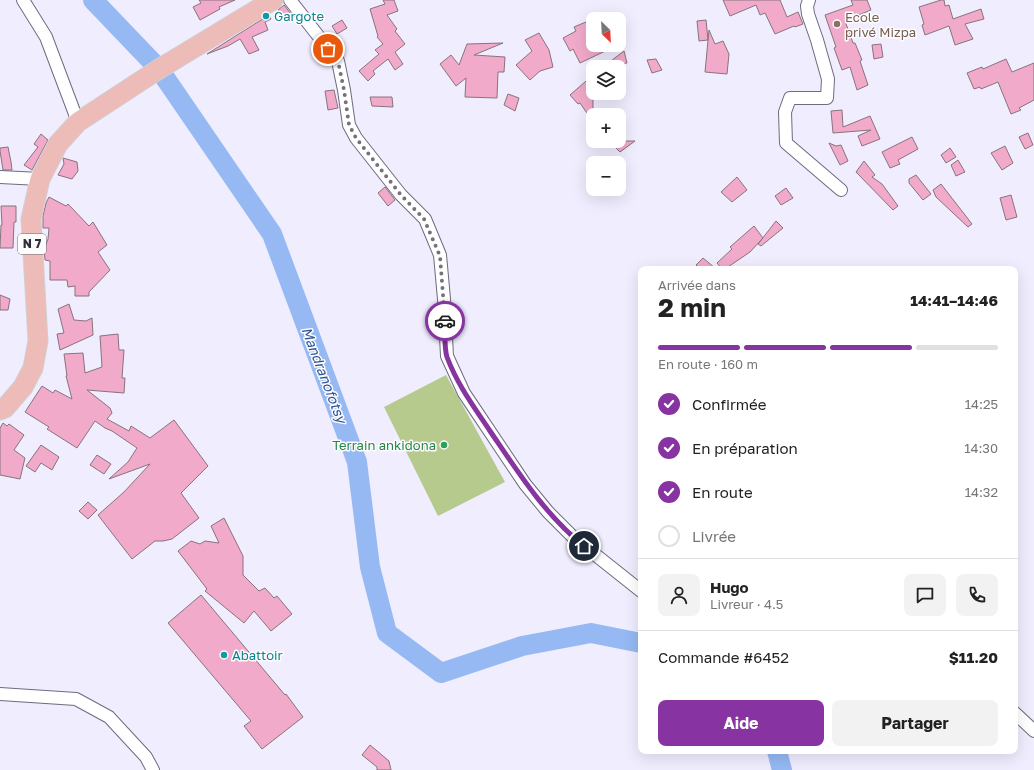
<!DOCTYPE html>
<html lang="fr">
<head>
<meta charset="utf-8">
<style>
	body { margin:0; font-family:"Golos Text",sans-serif; background:#f2f2f2; color:#222; height:100vh; display:flex; flex-direction:column; font-size:15px; white-space:nowrap }
	* { box-sizing:border-box; margin:0 }
	p { font-size:13px; color:#767676 }
	.icon { flex:none; width:22px; height:22px; fill:none; stroke:currentColor; stroke-width:2; stroke-linecap:round; stroke-linejoin:round }
	.map { position:relative; flex:1; overflow:hidden }
	.panel { position:absolute; left:638px; top:266px; width:380px; height:488px; display:flex; flex-direction:column; background:#fff; border-radius:8px; box-shadow:0 4px 16px #0002 }
	.panel>* { flex:none }
	.needle { width:26px; rotate:156deg }
	.fabs { position:absolute; left:586px; top:12px; display:grid; gap:8px }
	.fabs a { display:grid; place-items:center; width:40px; height:40px; border-radius:8px; background:#fff; box-shadow:0 4px 16px #0002; font-size:20px }
	.pin { position:absolute; display:grid; place-items:center; width:34px; height:34px; color:#fff; margin:-17px; border:2px solid #fff; border-radius:50%; box-shadow:0 1px 4px #0007 }
	.courier { position:absolute; display:grid; place-items:center; width:40px; height:40px; margin:-20px; border:3px solid #8733a2; border-radius:50%; background:#fff; color:#222; box-shadow:0 1px 5px #0007 }
	.overview em { font-style:normal; font-weight:700 }
	.overview div { display:flex; flex-direction:column-reverse }
	.overview { display:flex; align-items:center; justify-content:space-between; height:68px; padding:0 20px }
	h1 { font-size:26px; font-weight:700; line-height:30px }
	.bar { display:grid; grid-template-columns:repeat(4,1fr); gap:6px 4px; align-content:center; height:48px; padding:0 20px }
	.bar i { height:5px; border-radius:3px; background:#e0e0e0 }
	.bar .on { background:#8733a2 }
	.bar p { grid-column:span 4 }
	.line { display:flex; align-items:center; gap:10px; padding:0 20px; border-top:1px solid #e0e0e0 }
	.line div { flex:1 }
	.round { display:grid; place-items:center; flex:none; width:42px; height:42px; border-radius:8px; background:#f2f2f2 }
	ol { padding:0 20px; list-style:none }
	li { display:flex; align-items:center; gap:12px; height:44px }
	li p { margin-inline-start:auto }
	li .icon { padding:4px; border-radius:50%; background:#8733a2; color:#fff; stroke-width:4 }
	li:last-child { color:#767676 }
	li i { width:22px; height:22px; border:2px solid #e0e0e0; border-radius:50% }
	.button { display:flex; gap:8px; margin-top:auto; padding:8px 20px }
	.button a { flex:1; height:46px; border-radius:8px; background:#8733a2; color:#fff; font-size:16px; font-weight:700; line-height:46px; text-align:center }
	.button a+a { background:#f2f2f2; color:#222 }
	.map>svg:first-child { display:block }
	.green { fill:#b7ca8e }
	.lines { fill:none; stroke-linecap:round; stroke-linejoin:round }
	.river { stroke:#96b9f3; stroke-width:20 }
	.building { fill:#f1aaca; stroke:#88737c }
	.street-casing { stroke:#6e6b7d; stroke-width:14 }
	.primary-casing { stroke:#d1d1d3; stroke-width:21 }
	.street { stroke:#fff; stroke-width:12 }
	.primary { stroke:#edbbb8; stroke-width:19 }
	.done { stroke:#73727d; stroke-width:4; stroke-dasharray:0 7.2 }
	.route { stroke:#8733a2; stroke-width:5 }
	.culture-dot { fill:#0f9aa8; stroke:#fcfcfc; stroke-width:1.5 }
	.education-dot { fill:#8d6e63; stroke:#fcfcfc; stroke-width:1.5 }
	.leisure-dot { fill:#2e9e5b; stroke:#fcfcfc; stroke-width:1.5 }
	.labels { text-anchor:middle; stroke-width:3; stroke-linejoin:round; paint-order:stroke }
	.shield { fill:#fcfcfc; stroke:#6d6c72; stroke-width:1 }
	.shield-label { font-size:12px; font-weight:bold; fill:#302f37 }
	.culture-label { font-size:13px; fill:#0d838f; stroke:#fcfcfc; text-anchor:start }
	.education-label { font-size:13px; fill:#785e54; stroke:#fcfcfc; text-anchor:start }
	.leisure-label { font-size:13px; fill:#27864d; stroke:#fcfcfc; text-anchor:end }
	.water-label { font-size:14px; font-style:italic; fill:#2c5398; stroke:#fcfcfc }
</style>
</head>
<body>
<div class="map">
<svg width="1034" height="770" viewBox="0 0 1034 770">
	<rect width="100%" height="100%" fill="#efedfe"/>
	<!-- green -->
	<path class="green" d="M446 375 505 482 438 516 384 407Z"/>
	<g class="lines">
		<!-- river -->
		<path class="river" d="M93 0 159 69 272 234 357 462 370 567 387 633 441 673 522 646 591 633 641 643
			M777 751 782 770"/>
	</g>
	<!-- building -->
	<path class="building" d="M199 0H235L219 7 220 9 200 20 193 7 201 3Z
		M383 0H394L398 11 387 15 397 29 395 31 405 44 395 52 403 64 395 70 388 59 373 71 375 74 368 81 359 71 379 54 375 50 383 44 377 37 378 36 370 9 385 4Z
		M723 0H780L787 17 798 12 803 24 795 27 794 26 775 34 765 13 760 15 756 5 730 16Z
		M851 0H867L871 10 845 21 853 43H855L862 60 860 61 868 85 857 90 850 67 842 70 834 48 836 47 825 15 853 5Z
		M941 0H944L945 6 949 5 953 19 981 9 984 19 965 24 973 39 955 45 949 26 925 35 922 25 924 24 919 7Z
		M284 5 291 14 284 18 278 10Z
		M269 15 271 19 265 22 268 30 252 37 259 50 249 54 240 39 228 46 207 54Z
		M342 20 347 28 337 34 332 26Z
		M706 20 708 40 699 41 697 21Z
		M586 22 593 38V45H618L580 63 573 49 570 51 563 38 576 31 574 27Z
		M709 30 715 44 723 41 729 54 727 74 705 72Z
		M539 33 549 50 553 67 540 71 530 80 516 65 532 51 525 40Z
		M503 43 474 55 505 57 504 72H498L497 98 465 97 466 78 456 86 440 64 451 55 459 65 467 44Z
		M881 44 883 57 874 59 872 45Z
		M624 51 627 63 603 67Z
		M656 59 662 70 652 73 647 60Z
		M1006 59 1012 72 1034 63V100L1019 108 1021 110 1011 114 998 82 981 89 980 87 974 89 967 73 982 67 983 69Z
		M593 75V122L580 103 578 104 570 95Z
		M334 90 338 108 328 110 325 91Z
		M508 94 519 98 515 111 504 105Z
		M370 97H392L393 107 372 106Z
		M842 110 843 127 870 116 880 139 862 146 858 136 871 130 833 133 831 111Z
		M1028 133 1033 145 1025 149 1019 137Z
		M41 134 48 140 32 170 24 165 38 147 34 144Z
		M912 137 918 149 898 160 900 164 890 168 882 152Z
		M609 141H635L620 152Z
		M829 143 836 146 841 145 848 161 840 165Z
		M1005 146 1013 163 1002 170 991 153Z
		M8 147 11 162 12 170H3L0 151V148Z
		M950 148 956 157 946 163 941 155Z
		M63 158 77 162 78 171 72 179 58 175 64 164Z
		M958 160 965 172 956 176 951 165Z
		M864 161 875 175 872 177 882 184 898 206 893 210 856 172Z
		M916 175 931 194 923 200 909 183V179Z
		M737 177 747 190 732 202 721 192Z
		M941 184 972 224 968 227 936 197 933 190Z
		M385 187 395 200 388 206 378 193Z
		M786 188 793 198 781 205 775 196Z
		M1011 195 1017 217 1006 220 1000 198Z
		M49 197 66 206 68 204 89 226 93 222 107 245 98 252 110 270 89 292V296H75V286L68 287 67 280H50V261L45 260 44 249 48 239 49 228H43V216L46 203Z
		M1 206H16V222H14L13 248H0L1 225H2Z
		M776 221 783 228 761 246 758 244Z
		M754 226 763 238 750 252 725 269H722L717 263 732 249 730 247Z
		M703 258 716 269H701L696 265Z
		M0 295 10 299 8 310H0Z
		M69 304 74 320 86 321 92 318 93 335 60 350 57 334 64 333 58 309Z
		M118 334 119 350H124L122 378H125L124 393 87 390 110 408 112 413 107 419 129 431 131 426 150 438 174 420 208 466 181 493 199 518 172 539 163 541H155L132 559 98 515 124 492 150 464 109 479 128 462 137 448 112 431 105 428 95 421 77 448 47 429 49 427 25 412 42 386 53 393 55 390 72 399 66 376H67L64 354 83 353 85 373 102 367 100 336Z
		M3 423 7 426 9 424 24 435 14 450 25 458 20 479 0 475V428Z
		M41 445 59 457 52 470 41 463 35 472 26 466Z
		M97 455 111 464 104 474 90 465Z
		M88 502 97 510 88 519 79 511Z
		M224 518 243 556V575L259 591 265 588 274 598 277 596 292 614 271 631 254 611 244 623 205 591 207 589 178 551 191 541 200 544 205 541 219 543 211 526Z
		M201 595 285 695 286 694 303 717 262 749 244 726 251 721 168 623Z
		M370 745 389 761 391 770H377V767L362 755Z"/>
	<g class="lines">
		<!-- street casing -->
		<g class="street-casing">
			<path id="street" d="M23 0 46 37 78 122
				M290 0 338 61 344 90 349 125 356 138 401 195 425 219 440 255 444 299 447 356 464 393 525 484 548 512 573 537 641 591
				M809 0 807 6 808 14 817 40 828 79 827 98H790L785 112 786 143 841 190
				M0 177 40 179
				M0 694 76 699 109 717 146 757 153 770
				M1015 713 1034 731"/>
		</g>
		<!-- primary casing -->
		<g class="primary-casing">
			<path id="primary" d="M0 410 5 408 23 387 33 368 38 341 31 219 40 179 58 144 78 122 159 69 273 0"/>
		</g>
		<!-- street -->
		<use href="#street" class="street"/>
		<!-- primary -->
		<use href="#primary" class="primary"/>
	</g>
	<g class="lines">
		<!-- done -->
		<path class="done" d="M328 49 338 61 344 90 349 125 356 138 401 195 424 219 440 256 445 321"/>
		<!-- route -->
		<path class="route" d="M445 321C445 331 444 348 447 357 457 384 474 407 490 431 518 472 545 515 584 546"/>
	</g>
	<!-- markers -->
	<g class="culture-dot">
		<circle cx="266" cy="16" r="4"/>
		<circle cx="224" cy="655" r="4"/>
	</g>
	<circle class="education-dot" cx="837" cy="24" r="4"/>
	<circle class="leisure-dot" cx="444" cy="445" r="4"/>
	<g class="labels">
		<!-- shield labels -->
		<rect class="shield" x="18" y="234" width="28" height="20" rx="3"/>
		<g class="shield-label">
			<text x="32" y="248">N 7</text>
		</g>
		<!-- culture labels -->
		<g class="culture-label">
			<text x="274" y="21">Gargote</text>
			<text x="232" y="660">Abattoir</text>
		</g>
		<!-- education labels -->
		<g class="education-label">
			<text x="845" y="22">Ecole<tspan x="845" dy="15">privé Mizpa</tspan></text>
		</g>
		<!-- leisure labels -->
		<g class="leisure-label">
			<text x="436" y="450">Terrain ankidona</text>
		</g>
		<!-- water labels -->
		<g class="water-label">
			<text transform="translate(324 375) rotate(69)" y="5">Mandranofotsy</text>
		</g>
	</g>
</svg>
<div class="fabs">
<a><svg class="needle" viewBox="-14 -14 28 28"><path d="M0-13l5 13h-10z" fill="#e53935"/><path d="M0 13l5-13h-10z" fill="#767676"/></svg></a>
<a><svg class="icon" aria-label="layers" viewBox="0 0 24 24"><path d="M12 4l9 5-9 5-9-5zM3 14l9 5 9-5"/></svg></a>
<a>+</a>
<a>−</a>
</div>
<div class="pin" style="left:328px;top:49px;background:#ea580c"><svg class="icon" aria-label="bag" viewBox="0 0 24 24"><path d="M5 8h14l-1 12H6zM9 8a3 3 0 0 1 6 0"/></svg></div>
<div class="pin" style="left:584px;top:546px;background:#1f2937"><svg class="icon" aria-label="home" viewBox="0 0 24 24"><path d="M3 11l9-7 9 7M6 9v11h12V9"/></svg></div>
<div class="courier" style="left:445px;top:321px"><svg class="icon" aria-label="car" viewBox="0 0 24 24"><path d="M5 17H2v-5l4-1 3-4h7l3 4 3 1v5h-3M9 17h6M6 11h13"/><circle cx="7" cy="17" r="2"/><circle cx="17" cy="17" r="2"/></svg></div>
<section class="panel">
<div class="overview"><div><h1>2 min</h1><p>Arrivée dans</p></div><em>14:41–14:46</em></div>
<div class="bar"><i class="on"></i><i class="on"></i><i class="on"></i><i></i><p>En route · 160 m</p></div>
<ol>
<li><svg class="icon" aria-label="check" viewBox="0 0 24 24"><path d="M5 12l5 5 9-10"/></svg>Confirmée<p>14:25</p></li>
<li><svg class="icon" aria-label="check" viewBox="0 0 24 24"><path d="M5 12l5 5 9-10"/></svg>En préparation<p>14:30</p></li>
<li><svg class="icon" aria-label="check" viewBox="0 0 24 24"><path d="M5 12l5 5 9-10"/></svg>En route<p>14:32</p></li>
<li><i></i>Livrée</li>
</ol>
<div class="line" style="height:72px"><a class="round"><svg class="icon" aria-label="person" viewBox="0 0 24 24"><circle cx="12" cy="8" r="4"/><path d="M4 21q1-7 8-7t8 7"/></svg></a><div><b>Hugo</b><p>Livreur · 4.5</p></div><a class="round"><svg class="icon" aria-label="chat" viewBox="0 0 24 24"><path d="M4 5h16v11H9l-5 4z"/></svg></a><a class="round"><svg class="icon" aria-label="phone" viewBox="0 0 24 24"><path d="M5 4h4l2 5-3 2q2 4 5 5l2-3 5 2v4C11 20 4 13 5 4z"/></svg></a></div>
<div class="line" style="height:52px"><div>Commande #6452</div><b>$11.20</b></div>
<div class="button"><a>Aide</a><a>Partager</a></div>
</section>
</div>
</body>
</html>
